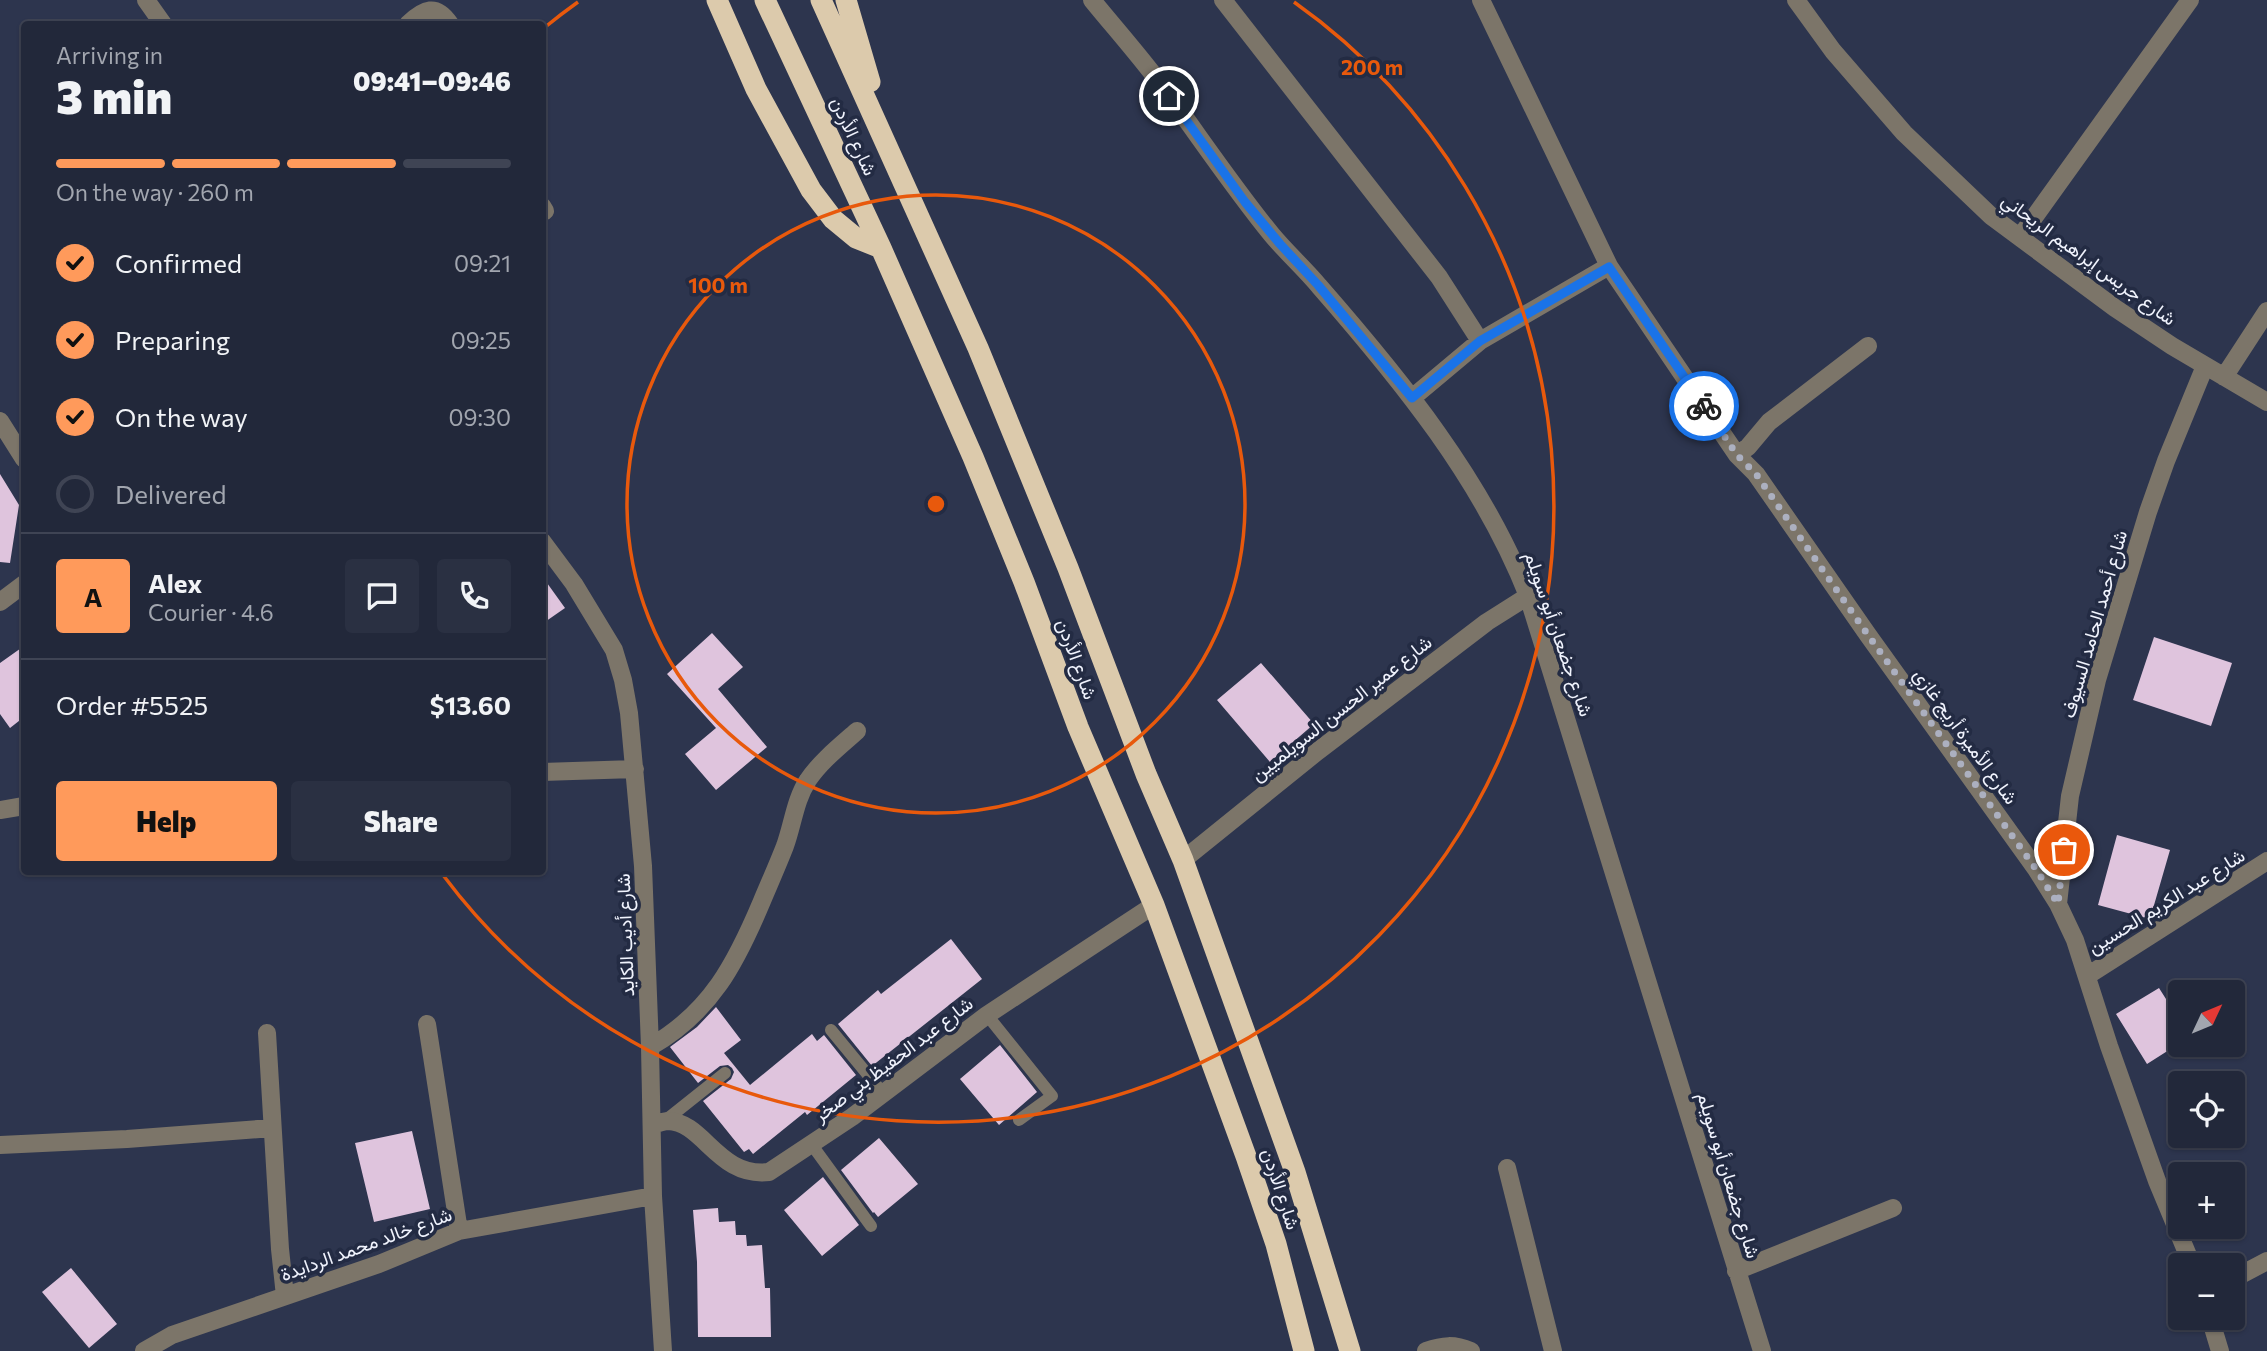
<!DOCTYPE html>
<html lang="en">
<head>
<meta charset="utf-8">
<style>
	body { margin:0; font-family:Commissioner,Vazirmatn,sans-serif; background:#2a3042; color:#f1f3f6; height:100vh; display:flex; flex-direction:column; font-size:26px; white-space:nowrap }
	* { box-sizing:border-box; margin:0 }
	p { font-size:23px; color:#a2a6af }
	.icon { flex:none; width:38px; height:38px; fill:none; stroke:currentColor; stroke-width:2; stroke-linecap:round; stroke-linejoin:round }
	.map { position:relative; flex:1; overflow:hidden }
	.details { position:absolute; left:21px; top:21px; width:525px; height:854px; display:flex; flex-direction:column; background:#22283a; border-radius:7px; box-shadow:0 2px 5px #0004,0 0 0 2px #3f4454 }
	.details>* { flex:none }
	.needle { width:46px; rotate:46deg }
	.controls { position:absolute; left:2168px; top:980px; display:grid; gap:14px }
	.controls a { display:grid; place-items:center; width:77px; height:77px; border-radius:7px; background:#22283a; box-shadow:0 2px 5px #0004,0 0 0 2px #3f4454; font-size:35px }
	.pin { position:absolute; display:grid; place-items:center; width:60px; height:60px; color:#fff; margin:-30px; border:4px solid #fff; border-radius:50%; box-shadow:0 2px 7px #0007 }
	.courier { position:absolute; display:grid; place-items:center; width:70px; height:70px; margin:-35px; border:5px solid #1a73e8; border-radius:50%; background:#fff; color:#222; box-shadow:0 2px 9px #0007 }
	.summary em { font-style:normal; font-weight:800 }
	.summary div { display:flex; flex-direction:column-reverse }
	.summary { display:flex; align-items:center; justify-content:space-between; height:119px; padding:0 35px }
	h1 { font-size:46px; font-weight:800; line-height:52px }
	.bar { display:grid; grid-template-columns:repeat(4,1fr); gap:10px 7px; align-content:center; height:84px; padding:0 35px }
	.bar i { height:9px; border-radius:5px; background:#3f4454 }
	.bar .selected { background:#ff9a5b }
	.bar p { grid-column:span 4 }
	.line { display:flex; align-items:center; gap:18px; padding:0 35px; border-top:2px solid #3f4454 }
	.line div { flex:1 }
	.round { display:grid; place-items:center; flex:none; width:74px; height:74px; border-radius:7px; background:#2a3042 }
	ol { padding:0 35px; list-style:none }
	li { display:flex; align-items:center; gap:21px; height:77px }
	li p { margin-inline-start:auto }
	li .icon { padding:7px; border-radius:50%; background:#ff9a5b; color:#111; stroke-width:4 }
	li:last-child { color:#a2a6af }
	li i { width:38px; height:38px; border:4px solid #3f4454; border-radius:50% }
	.button { display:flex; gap:14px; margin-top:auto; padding:14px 35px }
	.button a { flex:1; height:80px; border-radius:7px; background:#ff9a5b; color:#111; font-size:28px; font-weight:800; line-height:80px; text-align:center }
	.button a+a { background:#2a3042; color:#f1f3f6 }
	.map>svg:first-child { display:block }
	.building { fill:#dfc4dd }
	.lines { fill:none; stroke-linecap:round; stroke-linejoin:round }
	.lane { stroke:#7c7569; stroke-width:12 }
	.street { stroke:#7c7569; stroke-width:18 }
	.highway { stroke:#dccaac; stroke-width:21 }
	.done { stroke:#acb0c0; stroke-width:7; stroke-dasharray:0 12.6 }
	.route { stroke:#1a73e8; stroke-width:9 }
	.ring { fill:none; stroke:#e8590c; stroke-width:3.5 }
	.labels { text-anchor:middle; stroke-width:7; stroke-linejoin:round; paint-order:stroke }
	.street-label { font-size:19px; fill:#f0f3fd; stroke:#232b43 }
	.centre { fill:#e8590c; stroke:#232b43; stroke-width:3.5 }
	.ring-label { font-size:21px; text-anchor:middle; font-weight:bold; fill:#e8590c; stroke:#232b43; stroke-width:7; stroke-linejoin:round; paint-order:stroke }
</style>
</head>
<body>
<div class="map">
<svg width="2267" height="1351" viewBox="0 0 2267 1351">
	<rect width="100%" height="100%" fill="#2d354e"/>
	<!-- building -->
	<path class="building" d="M0 474 19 505 10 563 0 562Z
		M542 576 565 608 542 624Z
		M712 633 743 667 718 689 767 747 716 790 685 754 716 728 667 674Z
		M2154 637 2232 663 2211 726 2133 700Z
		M24 646V717L10 728 0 714V663Z
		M1261 663 1314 724 1270 762 1217 700Z
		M2117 835 2170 850 2150 919 2098 905Z
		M951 939 982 979 872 1066 838 1024 878 990 881 994Z
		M2159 988 2180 1021V1043L2147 1064 2116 1014Z
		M716 1007 741 1040 724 1053 750 1085 812 1034 817 1041 824 1035 856 1075 807 1115 805 1112 753 1154 749 1149 744 1152 703 1101 731 1079 734 1072 732 1068 728 1065 720 1066 698 1083 670 1047 697 1027Z
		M1000 1045 1037 1092 999 1125 960 1079Z
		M412 1131 430 1209 374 1222 355 1143Z
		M879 1138 918 1184 878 1217 874 1212 873 1213 841 1170Z
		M823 1177 859 1225 822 1256 784 1210Z
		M718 1208 719 1222 735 1221 736 1235H746L747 1246 762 1245 765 1288H770L771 1337H698L697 1262 693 1210Z
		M71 1268 117 1324 89 1348 42 1292Z"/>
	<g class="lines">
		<!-- lane -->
		<path class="lane" d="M987 1015 1052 1096 1019 1120
			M831 1030 882 1092
			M666 1120 725 1073
			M812 1145 871 1226"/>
		<!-- street -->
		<path class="street" d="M146 0 163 24
			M1092 0C1114 27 1138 54 1159 82 1197 133 1232 186 1272 235 1287 253 1304 268 1319 286 1401 380 1482 479 1528 596L1762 1351
			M1223 0 1439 277 1480 341 1412 398
			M1481 0 1609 266 1737 455
			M1796 0 1833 51 1904 133 1991 216 2115 308 2172 346 2267 402
			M408 24C424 9 436 3 450 24
			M542 206 545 211
			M2020 237 2190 0
			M1480 341 1609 266
			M1868 346 1769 422 1748 447 1737 455 1756 474 1868 635 2036 869 2058 904 2075 940 2109 1046 2157 1181 2192 1265
			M2224 377 2267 311
			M0 421 24 459
			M542 541 574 584 614 650 623 680 629 713 643 866 650 1047 653 1196 663 1351
			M0 602 24 584
			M542 772 635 769
			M0 810 24 806
			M1183 860 1318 751 1487 622 1528 596
			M2058 904 2070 796 2097 680 2148 512 2166 461 2205 366
			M2087 976 2267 861
			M427 1024 459 1231
			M267 1033 280 1249 285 1296
			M650 1047C711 1012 736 963 762 901 770 882 778 864 785 846 793 824 795 800 808 780 821 761 840 746 857 731
			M652 1125C657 1124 663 1121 668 1121 704 1122 718 1178 769 1172L852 1117 987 1015 1154 905
			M0 1145 127 1139 272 1128
			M1507 1168 1553 1351
			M1736 1271 1893 1208
			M2233 1279 2267 1261
			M2210 1318 2220 1351
			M144 1351 172 1335 379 1264 459 1231 653 1196
			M1426 1351C1443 1345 1454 1344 1471 1351"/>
		<!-- highway -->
		<path class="highway" d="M717 0 756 89 811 190 833 219 856 238 881 248
			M765 0 881 248 973 457 1024 582 1078 727 1154 905 1247 1159 1276 1244 1304 1351
			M821 0 978 348 1068 568 1146 774 1183 860 1295 1172 1350 1351
			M846 0 870 82"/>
	</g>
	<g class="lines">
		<!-- done -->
		<path class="done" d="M1704 406 1737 455 1756 474 1868 635 2036 869 2058 904 2064 850"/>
		<!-- route -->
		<path class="route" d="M1169 96 1245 202 1280 244 1318 285 1412 398 1480 341 1609 267 1704 406"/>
	</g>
	<!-- distance rings -->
	<g class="ring">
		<circle cx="936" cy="504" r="309"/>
		<path d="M544 28A617 617 0 0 1 578 2M1294 2A617 617 0 1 1 443 875"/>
	</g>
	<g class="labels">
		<!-- street labels -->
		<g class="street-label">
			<text transform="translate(854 136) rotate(65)" y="7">شارع الأردن</text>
			<text transform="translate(2089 259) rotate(36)" y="7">شارع جريس إبراهيم الريحاني</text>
			<text transform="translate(2094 624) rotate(-74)" y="7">شارع أحمد الحامد السيوف</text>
			<text transform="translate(1559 634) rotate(71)" y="7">شارع جضعان أبو سويلم</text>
			<text transform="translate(1077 659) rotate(70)" y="7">شارع الأردن</text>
			<text transform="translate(1341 708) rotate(-38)" y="7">شارع عمير الحسن السويلميين</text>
			<text transform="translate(1966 736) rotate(54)" y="7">شارع الأميرة أريج غازي</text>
			<text transform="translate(2166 901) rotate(-32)" y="7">شارع عبد الكريم الحسين</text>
			<text transform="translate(625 935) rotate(-92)" y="7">شارع أديب الكايد</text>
			<text transform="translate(893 1059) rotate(-37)" y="7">شارع عبد الحفيظ بني صخر</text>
			<text transform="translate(1729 1175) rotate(73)" y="7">شارع جضعان أبو سويلم</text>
			<text transform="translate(1281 1189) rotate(72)" y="7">شارع الأردن</text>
			<text transform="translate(366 1244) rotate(-20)" y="7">شارع خالد محمد الردايدة</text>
		</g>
	</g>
	<circle cx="936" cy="504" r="10" class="centre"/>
	<g class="ring-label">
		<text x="1372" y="75">200 m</text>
		<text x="718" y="293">100 m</text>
	</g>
</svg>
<div class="controls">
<a><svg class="needle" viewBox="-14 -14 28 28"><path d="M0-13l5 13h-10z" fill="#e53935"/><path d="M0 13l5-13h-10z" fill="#a2a6af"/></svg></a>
<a><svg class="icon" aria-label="locate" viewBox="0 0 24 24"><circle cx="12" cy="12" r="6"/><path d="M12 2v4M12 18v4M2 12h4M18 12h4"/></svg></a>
<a>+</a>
<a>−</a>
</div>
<div class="pin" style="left:2064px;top:850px;background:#ea580c"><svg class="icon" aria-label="bag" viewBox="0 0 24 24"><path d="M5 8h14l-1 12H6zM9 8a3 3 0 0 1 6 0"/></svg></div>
<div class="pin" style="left:1169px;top:96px;background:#1f2937"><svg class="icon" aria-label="home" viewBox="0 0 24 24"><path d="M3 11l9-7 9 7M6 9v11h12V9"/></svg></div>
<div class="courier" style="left:1704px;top:406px"><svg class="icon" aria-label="bike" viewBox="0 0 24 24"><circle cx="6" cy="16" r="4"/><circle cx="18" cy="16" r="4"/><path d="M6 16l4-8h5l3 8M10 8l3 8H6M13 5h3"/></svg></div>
<section class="details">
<div class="summary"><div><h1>3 min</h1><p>Arriving in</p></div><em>09:41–09:46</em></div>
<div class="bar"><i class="selected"></i><i class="selected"></i><i class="selected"></i><i></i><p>On the way · 260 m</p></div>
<ol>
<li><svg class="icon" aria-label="check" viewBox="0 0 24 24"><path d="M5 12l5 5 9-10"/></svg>Confirmed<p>09:21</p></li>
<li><svg class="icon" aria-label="check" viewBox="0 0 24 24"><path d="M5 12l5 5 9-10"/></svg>Preparing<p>09:25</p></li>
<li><svg class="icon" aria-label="check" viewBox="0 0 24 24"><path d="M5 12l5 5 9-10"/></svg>On the way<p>09:30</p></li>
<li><i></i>Delivered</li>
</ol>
<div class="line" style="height:126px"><b class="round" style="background:#ff9a5b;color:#111">A</b><div><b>Alex</b><p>Courier · 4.6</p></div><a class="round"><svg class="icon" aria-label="chat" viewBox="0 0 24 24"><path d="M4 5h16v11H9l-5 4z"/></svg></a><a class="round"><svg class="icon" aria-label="phone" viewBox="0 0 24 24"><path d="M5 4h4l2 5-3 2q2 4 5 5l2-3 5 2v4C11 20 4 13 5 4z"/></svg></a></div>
<div class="line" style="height:91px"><div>Order #5525</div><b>$13.60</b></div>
<div class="button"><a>Help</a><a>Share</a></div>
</section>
</div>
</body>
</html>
